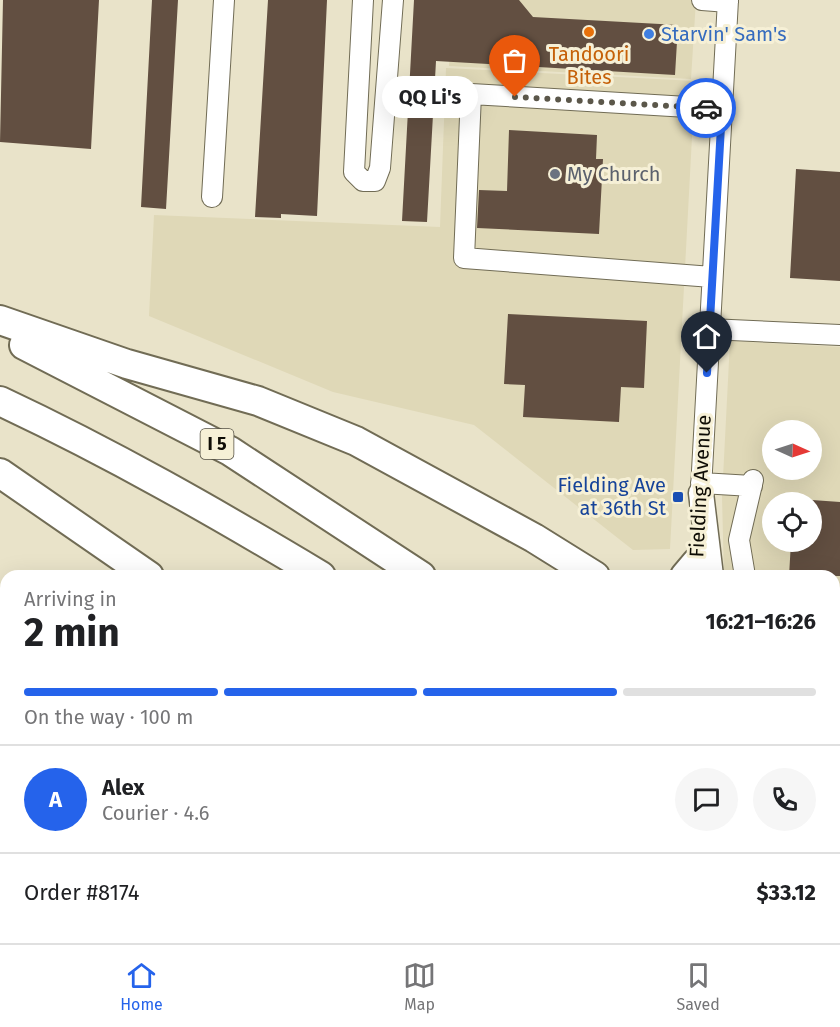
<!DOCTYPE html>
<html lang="en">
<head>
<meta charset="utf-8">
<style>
	body { margin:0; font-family:"Fira Sans",sans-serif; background:#f6f6f6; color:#202124; height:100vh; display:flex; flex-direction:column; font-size:22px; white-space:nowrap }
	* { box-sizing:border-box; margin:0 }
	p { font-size:20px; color:#757577 }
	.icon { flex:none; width:33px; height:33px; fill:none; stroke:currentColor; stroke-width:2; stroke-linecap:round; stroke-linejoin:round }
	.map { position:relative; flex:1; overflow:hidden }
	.sheet { position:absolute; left:0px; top:570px; width:840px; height:374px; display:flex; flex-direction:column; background:#fff; border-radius:18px 18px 0 0; box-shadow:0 6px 24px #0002 }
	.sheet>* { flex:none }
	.needle { width:39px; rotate:93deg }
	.fabs { position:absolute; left:762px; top:420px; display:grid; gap:12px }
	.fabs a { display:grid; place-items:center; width:60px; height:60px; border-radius:50%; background:#fff; box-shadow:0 6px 24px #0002; font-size:30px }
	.pin { position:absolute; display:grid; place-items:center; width:51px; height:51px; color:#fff; margin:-62px -26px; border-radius:50% 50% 50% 0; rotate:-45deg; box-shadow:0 0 6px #0007 }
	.pin .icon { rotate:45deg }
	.courier { position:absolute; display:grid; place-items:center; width:60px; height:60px; margin:-30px; border:4px solid #2563eb; border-radius:50%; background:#fff; color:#222; box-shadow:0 2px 8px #0007 }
	.bubble { position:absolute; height:42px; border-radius:21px; background:#fff; box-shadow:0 6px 24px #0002; font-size:20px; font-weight:700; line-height:42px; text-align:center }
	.head em { font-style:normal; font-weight:700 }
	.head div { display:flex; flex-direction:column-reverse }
	.head { display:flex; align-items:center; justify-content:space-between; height:102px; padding:0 24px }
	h1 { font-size:39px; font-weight:700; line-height:45px }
	.bar { display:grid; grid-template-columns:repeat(4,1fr); gap:9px 6px; align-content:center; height:72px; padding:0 24px }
	.bar i { height:8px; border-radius:4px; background:#e0e0e0 }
	.bar .current { background:#2563eb }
	.bar p { grid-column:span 4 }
	.line { display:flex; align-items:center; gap:15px; padding:0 24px; border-top:2px solid #e0e0e0 }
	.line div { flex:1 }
	.round { display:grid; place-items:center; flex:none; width:63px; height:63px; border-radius:32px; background:#f6f6f6 }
	.tab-bar { display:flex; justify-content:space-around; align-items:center; height:84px; border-top:2px solid #e0e0e0; background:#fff; font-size:16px; color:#757577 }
	.tab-bar a { display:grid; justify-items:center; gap:3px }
	.tab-bar .current { color:#2563eb }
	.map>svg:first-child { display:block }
	.built { fill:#dfd8b7; fill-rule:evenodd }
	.building { fill:#624f41 }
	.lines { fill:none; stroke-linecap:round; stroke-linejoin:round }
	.minor-casing { stroke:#716c55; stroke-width:22 }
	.major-casing { stroke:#716c55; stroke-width:27 }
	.highway-casing { stroke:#716c55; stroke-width:32 }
	.minor { stroke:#fff; stroke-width:20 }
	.major { stroke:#fff; stroke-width:24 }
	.highway { stroke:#fff; stroke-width:28 }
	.done { stroke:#5b574a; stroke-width:6; stroke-dasharray:0 10.8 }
	.route { stroke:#2563eb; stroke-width:8 }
	.food-dot { fill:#e8710a; stroke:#f6f0d6; stroke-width:2 }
	.shop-dot { fill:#3f7fe0; stroke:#f6f0d6; stroke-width:2 }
	.worship-dot { fill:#6b7280; stroke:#f6f0d6; stroke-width:2 }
	.transit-dot { fill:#1a4fb4; stroke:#f6f0d6; stroke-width:2 }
	.labels { text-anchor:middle; stroke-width:6; stroke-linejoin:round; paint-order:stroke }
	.shield { fill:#f6f0d6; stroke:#545044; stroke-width:1.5 }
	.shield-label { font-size:18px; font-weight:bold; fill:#0e0c05 }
	.shop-label { font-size:20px; fill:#366cbe; stroke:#f6f0d6; text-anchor:start }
	.food-label { font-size:20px; fill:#c56008; stroke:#f6f0d6 }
	.worship-label { font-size:20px; fill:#5b616d; stroke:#f6f0d6; text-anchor:start }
	.transit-label { font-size:20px; fill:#164399; stroke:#f6f0d6; text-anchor:end }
	.street-label { font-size:20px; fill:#0e0c05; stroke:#f6f0d6 }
</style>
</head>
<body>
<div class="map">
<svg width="840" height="943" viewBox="0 0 840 943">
	<rect width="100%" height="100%" fill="#e9e3c9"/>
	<!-- built -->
	<path class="built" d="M452 0H696L691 79 449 66Z
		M446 68 695 81 670 549 633 550 474 425 333 392 149 316 154 215 440 227Z
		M730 341 840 347V732L834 727V576H724L722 497ZM772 430H812V470H772ZM772 502H812V542H772Z"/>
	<!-- building -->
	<path class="building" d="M3 0H99L91 149 0 142Z
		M152 0H178L166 209 141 207Z
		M268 0H327L317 216 281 214V218L255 217Z
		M414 0H519L533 17 678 25 675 75 436 61 427 222 402 221Z
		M509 130 597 135 596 159H603L599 234 477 228 479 190 507 191Z
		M796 169 840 172V281L790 278Z
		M508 314 647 321 644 388 621 387 619 422 523 417 525 385 504 384Z
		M812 500 840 502V576H789L791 542H812Z"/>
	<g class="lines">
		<!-- minor casing -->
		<g class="minor-casing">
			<path id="minor" d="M363 0 354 172 363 181H375L380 168 393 0
				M702 0 728 2
				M212 197 224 0
				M712 277 464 258 471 94 721 109
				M709 329 840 335
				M701 483 752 486
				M700 507 728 0
				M745 576 739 540 753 480"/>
		</g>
		<!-- major casing -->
		<g class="major-casing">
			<path id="major" d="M701 493 711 576
				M0 667 6 668
				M834 761 840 766
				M593 938 599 943"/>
		</g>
		<!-- highway casing -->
		<g class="highway-casing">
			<path id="highway" d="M0 320 127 364 258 401 356 441 534 538 595 576
				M24 345 230 451 421 576
				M0 401C111 453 216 513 321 576
				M0 473 149 576
				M685 576 696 563
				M834 897 840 902
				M787 938 794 943"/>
		</g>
		<!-- minor -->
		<use href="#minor" class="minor"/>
		<!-- major -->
		<use href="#major" class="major"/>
		<!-- highway -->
		<use href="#highway" class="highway"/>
	</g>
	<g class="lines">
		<!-- done -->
		<path class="done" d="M515 97 706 108"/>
		<!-- route -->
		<path class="route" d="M706 108 722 109 707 373"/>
	</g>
	<!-- markers -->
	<circle class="food-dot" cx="589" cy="32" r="6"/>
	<circle class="shop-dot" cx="649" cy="34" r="6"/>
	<circle class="worship-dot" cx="555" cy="174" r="6"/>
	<rect class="transit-dot" x="672" y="491" width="12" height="12" rx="3"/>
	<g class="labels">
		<!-- shield labels -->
		<rect class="shield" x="200.5" y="429" width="33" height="30" rx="4.5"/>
		<g class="shield-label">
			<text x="217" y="450">I 5</text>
		</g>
		<!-- shop labels -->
		<g class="shop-label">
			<text x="661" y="41">Starvin' Sam's</text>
		</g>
		<!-- food labels -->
		<g class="food-label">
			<text x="589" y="61">Tandoori<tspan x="589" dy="23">Bites</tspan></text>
		</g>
		<!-- worship labels -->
		<g class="worship-label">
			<text x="567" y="181">My Church</text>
		</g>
		<!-- transit labels -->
		<g class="transit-label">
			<text x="666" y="492">Fielding Ave<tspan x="666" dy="23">at 36th St</tspan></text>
		</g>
		<!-- street labels -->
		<g class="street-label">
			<text transform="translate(700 486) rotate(-87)" y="7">Fielding Avenue</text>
		</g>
	</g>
</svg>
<div class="fabs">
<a><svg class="needle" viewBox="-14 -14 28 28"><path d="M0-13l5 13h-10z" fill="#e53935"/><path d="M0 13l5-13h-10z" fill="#757577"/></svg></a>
<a><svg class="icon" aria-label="locate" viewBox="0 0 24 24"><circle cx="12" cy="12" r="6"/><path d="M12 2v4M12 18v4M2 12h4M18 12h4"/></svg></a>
</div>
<div class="pin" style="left:515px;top:97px;background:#ea580c"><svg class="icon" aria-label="bag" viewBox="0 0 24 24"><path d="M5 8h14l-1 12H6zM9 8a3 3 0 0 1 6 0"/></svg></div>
<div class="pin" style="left:707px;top:373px;background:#1f2937"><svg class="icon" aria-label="home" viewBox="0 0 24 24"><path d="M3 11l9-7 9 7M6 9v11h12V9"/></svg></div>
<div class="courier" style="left:706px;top:108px"><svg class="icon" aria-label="car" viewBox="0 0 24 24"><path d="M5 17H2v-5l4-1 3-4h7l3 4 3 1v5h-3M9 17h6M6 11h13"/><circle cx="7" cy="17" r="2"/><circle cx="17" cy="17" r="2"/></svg></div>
<div class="bubble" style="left:382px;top:76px;width:96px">QQ Li's</div>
<section class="sheet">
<div class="head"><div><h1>2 min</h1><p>Arriving in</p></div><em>16:21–16:26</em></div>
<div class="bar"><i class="current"></i><i class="current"></i><i class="current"></i><i></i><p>On the way · 100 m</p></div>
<div class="line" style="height:108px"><b class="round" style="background:#2563eb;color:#fff">A</b><div><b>Alex</b><p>Courier · 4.6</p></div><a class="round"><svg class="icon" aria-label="chat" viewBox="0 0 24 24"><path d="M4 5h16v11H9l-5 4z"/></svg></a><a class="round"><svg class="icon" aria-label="phone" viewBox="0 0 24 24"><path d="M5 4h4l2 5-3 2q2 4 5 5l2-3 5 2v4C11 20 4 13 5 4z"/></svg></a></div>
<div class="line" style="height:78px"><div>Order #8174</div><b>$33.12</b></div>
</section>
</div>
<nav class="tab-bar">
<a class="current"><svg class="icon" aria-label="home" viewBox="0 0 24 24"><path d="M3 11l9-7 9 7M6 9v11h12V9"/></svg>Home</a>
<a><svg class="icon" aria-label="map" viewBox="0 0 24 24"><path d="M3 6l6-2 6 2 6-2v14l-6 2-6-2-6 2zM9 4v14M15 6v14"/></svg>Map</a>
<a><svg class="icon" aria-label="saved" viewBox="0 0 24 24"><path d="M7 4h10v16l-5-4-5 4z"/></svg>Saved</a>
</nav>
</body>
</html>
